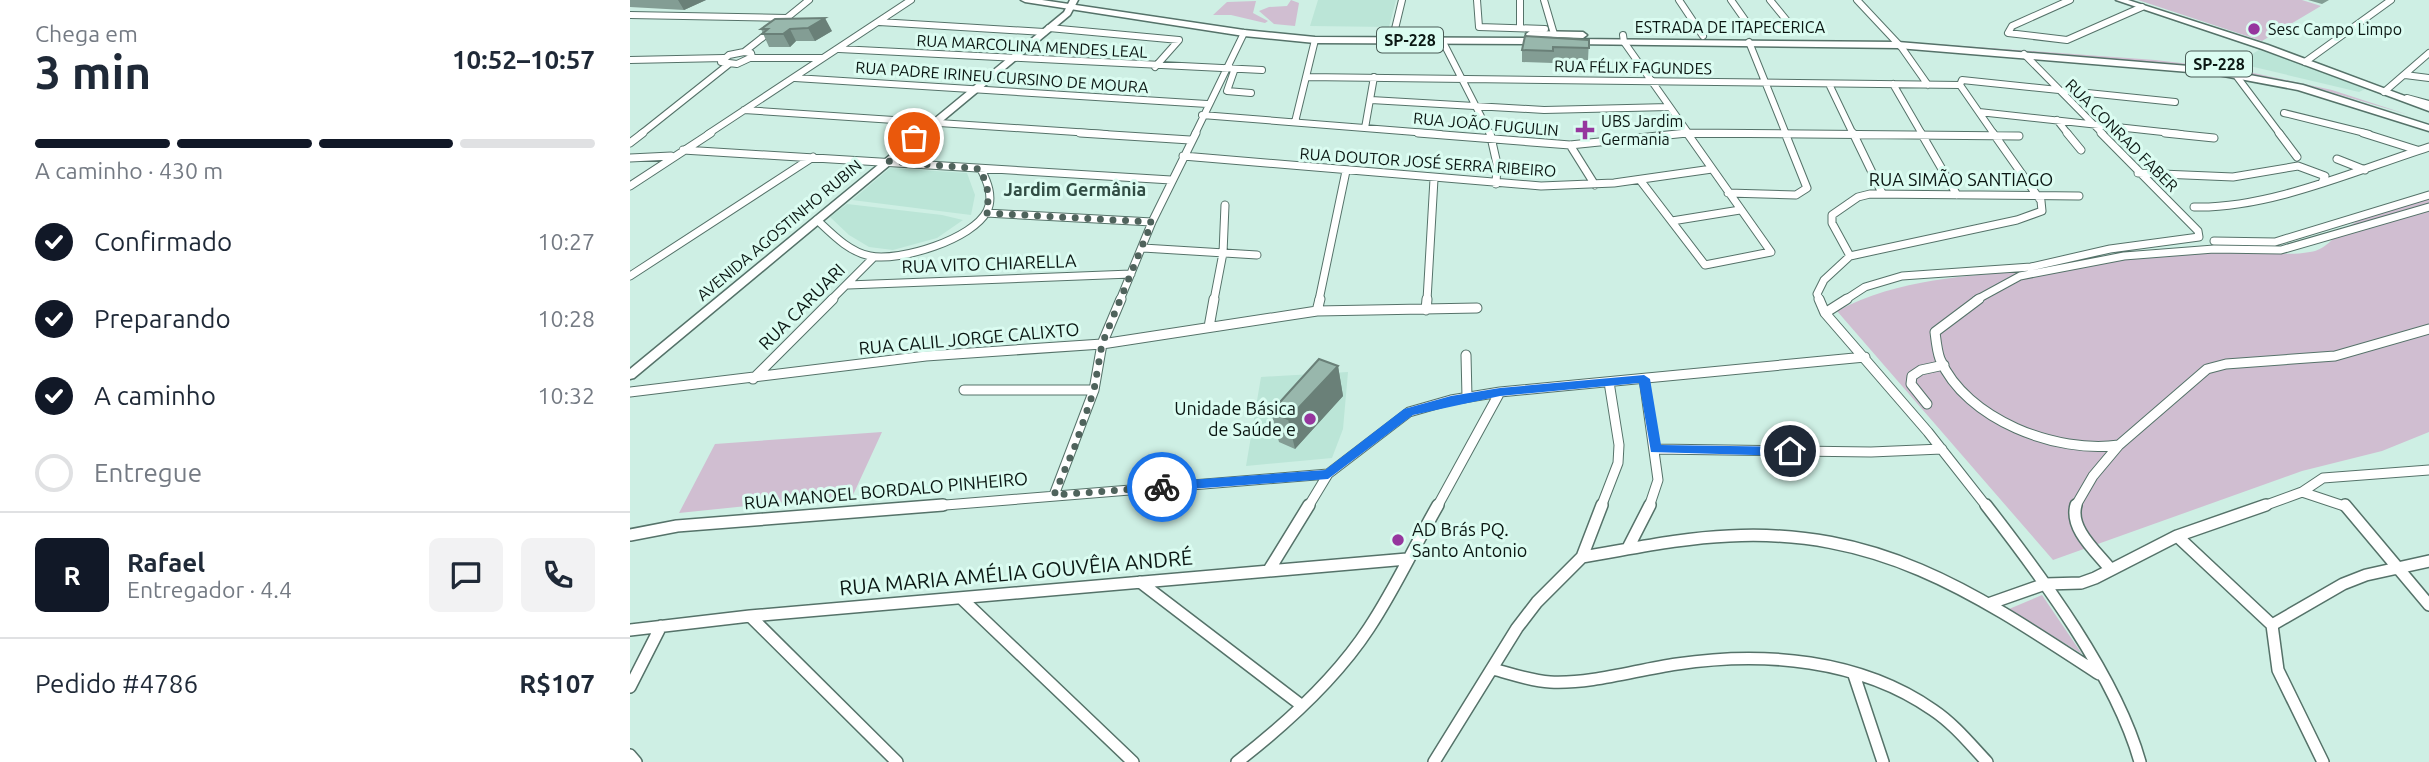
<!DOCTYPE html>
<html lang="pt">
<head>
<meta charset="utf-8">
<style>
	body { margin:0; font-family:Ubuntu,sans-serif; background:#f2f2f3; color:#1f2937; height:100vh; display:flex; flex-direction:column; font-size:26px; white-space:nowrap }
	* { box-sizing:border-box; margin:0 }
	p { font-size:23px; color:#747a83 }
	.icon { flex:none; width:38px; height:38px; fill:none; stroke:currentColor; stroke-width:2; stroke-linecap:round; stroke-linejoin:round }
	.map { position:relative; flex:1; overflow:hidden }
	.drawer { display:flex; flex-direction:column; background:#fff; width:630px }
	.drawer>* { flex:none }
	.pin { position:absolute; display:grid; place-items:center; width:60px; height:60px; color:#fff; margin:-30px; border:4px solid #fff; border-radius:50%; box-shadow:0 2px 7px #0007 }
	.courier { position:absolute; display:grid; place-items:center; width:70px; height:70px; margin:-35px; border:5px solid #1a73e8; border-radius:50%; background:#fff; color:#222; box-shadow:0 2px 9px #0007 }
	.headline em { font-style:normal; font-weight:600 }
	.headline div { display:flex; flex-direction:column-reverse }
	.headline { display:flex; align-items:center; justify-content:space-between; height:119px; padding:0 35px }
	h1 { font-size:46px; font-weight:600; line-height:52px }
	.bar { display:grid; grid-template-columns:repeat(4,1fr); gap:10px 7px; align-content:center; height:84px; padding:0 35px }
	.bar i { height:9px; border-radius:5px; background:#e0e1e3 }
	.bar .selected { background:#111827 }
	.bar p { grid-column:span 4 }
	.line { display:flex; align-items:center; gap:18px; padding:0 35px; border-top:2px solid #e0e1e3 }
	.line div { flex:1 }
	.round { display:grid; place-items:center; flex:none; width:74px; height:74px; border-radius:10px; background:#f2f2f3 }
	ol { padding:0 35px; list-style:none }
	li { display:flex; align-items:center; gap:21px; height:77px }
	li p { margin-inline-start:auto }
	li .icon { padding:7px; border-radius:50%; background:#111827; color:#fff; stroke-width:4 }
	li:last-child { color:#747a83 }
	li i { width:38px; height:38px; border:4px solid #e0e1e3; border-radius:50% }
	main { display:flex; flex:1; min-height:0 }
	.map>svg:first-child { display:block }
	.built { fill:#bbe5d7 }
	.green { fill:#d0bed1 }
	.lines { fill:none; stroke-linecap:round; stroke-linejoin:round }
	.street-far3-casing { stroke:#557269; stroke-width:8 }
	.street-far2-casing { stroke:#557269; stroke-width:9 }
	.street-far1-casing { stroke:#557269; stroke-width:11 }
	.street-casing { stroke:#557269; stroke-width:14 }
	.secondary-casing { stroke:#557269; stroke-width:3 }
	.primary-casing { stroke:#557269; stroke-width:3 }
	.street-far3 { stroke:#fff; stroke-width:6 }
	.street-far2 { stroke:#fff; stroke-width:7 }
	.street-far1 { stroke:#fff; stroke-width:9 }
	.street { stroke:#fff; stroke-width:11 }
	.secondary { fill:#fff; fill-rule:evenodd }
	.primary { fill:#fff; fill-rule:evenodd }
	.wall { fill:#839d94 }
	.shaded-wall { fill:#6a8078 }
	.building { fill:#98b7ac; stroke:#6a8078; stroke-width:2 }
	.route { fill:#1a73e8 }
	.done { stroke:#4f635c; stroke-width:7; stroke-dasharray:0 12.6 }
	.poi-dot { fill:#96369e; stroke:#dbfcf1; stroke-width:2.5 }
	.labels { text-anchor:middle; stroke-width:6; stroke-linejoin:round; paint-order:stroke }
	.far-street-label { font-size:16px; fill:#0b1713; stroke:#dbfcf1 }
	.far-poi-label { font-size:16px; fill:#0b1713; stroke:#dbfcf1; text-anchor:start }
	.shield { fill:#dbfcf1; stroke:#495c56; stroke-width:2 }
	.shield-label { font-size:16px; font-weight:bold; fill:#0b1713 }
	.street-label { font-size:18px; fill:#0b1713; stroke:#dbfcf1 }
	.far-quarter-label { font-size:18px; font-weight:bold; fill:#314d44; stroke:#dbfcf1 }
	.poi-label { font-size:18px; fill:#0b1713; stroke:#dbfcf1; text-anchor:end }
	.near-street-label { font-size:21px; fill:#0b1713; stroke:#dbfcf1 }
</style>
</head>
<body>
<main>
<section class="drawer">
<div class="headline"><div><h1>3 min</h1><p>Chega em</p></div><em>10:52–10:57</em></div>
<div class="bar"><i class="selected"></i><i class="selected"></i><i class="selected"></i><i></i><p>A caminho · 430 m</p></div>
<ol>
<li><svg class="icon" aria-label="check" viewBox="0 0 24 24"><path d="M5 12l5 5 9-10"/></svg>Confirmado<p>10:27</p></li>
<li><svg class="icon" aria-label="check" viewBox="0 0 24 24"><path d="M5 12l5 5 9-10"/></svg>Preparando<p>10:28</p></li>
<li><svg class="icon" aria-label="check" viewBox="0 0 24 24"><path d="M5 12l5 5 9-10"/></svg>A caminho<p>10:32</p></li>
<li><i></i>Entregue</li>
</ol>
<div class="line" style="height:126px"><b class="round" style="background:#111827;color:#fff">R</b><div><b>Rafael</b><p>Entregador · 4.4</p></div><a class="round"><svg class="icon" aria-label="chat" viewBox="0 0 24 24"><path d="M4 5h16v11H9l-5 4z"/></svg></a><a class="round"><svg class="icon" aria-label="phone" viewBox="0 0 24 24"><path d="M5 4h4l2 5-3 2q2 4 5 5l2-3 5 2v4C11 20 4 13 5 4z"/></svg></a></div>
<div class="line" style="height:91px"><div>Pedido #4786</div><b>R$107</b></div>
</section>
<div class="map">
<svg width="1799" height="762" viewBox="0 0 1799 762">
	<rect width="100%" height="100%" fill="#ceefe4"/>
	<!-- built -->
	<path class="built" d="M688 0H766L759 27 680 26Z
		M1629 50 1663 61 1735 89 1729 92 1607 63Z
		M260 168 337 173 345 195 341 215 222 200Z
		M217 204 312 215 333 220 307 238 263 250 239 247 219 235 200 217Z
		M718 372 713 429 702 458 616 466 631 377Z"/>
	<!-- green -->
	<path class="green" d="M661 0 669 3 665 26 644 24 629 11 639 7 657 6Z
		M1508 0H1672L1691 6 1632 41Z
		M626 1 623 13 638 21 635 23 601 15H583L597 2Z
		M1278 42 1525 60 1610 70 1702 90 1779 115 1680 86 1610 72Z
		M1799 197V432L1752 451 1672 471 1423 560 1207 311C1273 276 1342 277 1414 268 1476 261 1538 250 1600 250 1627 250 1653 257 1680 252 1697 250 1705 234 1719 226 1743 211 1772 204 1799 197Z
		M252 432 223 495 49 513 85 444Z
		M1412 595 1452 654 1379 609Z"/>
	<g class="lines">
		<!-- street-far3 casing -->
		<g class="street-far3-casing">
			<path id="street-far3" d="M847 0 849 27 915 29
				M890 0V28
				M914 0 924 34
				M1049 0 1073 36
				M1101 0 1120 27H1162
				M1140 0 1162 27
				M1227 0 1272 48 1298 85
				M1440 0 1382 26 1378 33 1437 40 1512 7
				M0 15 157 18
				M153 21 179 0
				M249 22 414 32
				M419 28 549 40 525 67
				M764 33 772 0
				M993 35 994 42 1059 134
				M812 40 860 134
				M1119 42 1156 134
				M209 49 632 70
				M114 52 142 30
				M114 52 121 53 122 57 107 64 91 62 99 55Z
				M1394 54 1473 134
				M121 58H192
				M0 60 94 58
				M1675 62 1761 0
				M604 71 597 91 621 93
				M1605 74 1650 134
				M1775 75 1799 78
				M676 77 1330 85
				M165 78 577 104
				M1199 84 1223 134
				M1263 84 1292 134
				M1330 85 1332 80 1545 102
				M1330 85 1364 134
				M1754 92 1799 53
				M1777 98 1799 104
				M741 100 914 110 1039 107
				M114 110 476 134
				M1349 112 1551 134
				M1654 113 1739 134
				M572 115 810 134
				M1427 120 1438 134
				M665 122 685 40
				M735 128 744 77
				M11 134 99 64
				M78 134 281 0
				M565 134 614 33
				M1044 134H1208"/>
		</g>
		<!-- street-far2 casing -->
		<g class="street-far2-casing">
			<path id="street-far2" d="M450 133 560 140
				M788 133 940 145 1057 133 1389 136
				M860 133 867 164 866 184
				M1223 133 1252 193
				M1291 133 1327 195
				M1437 133 1451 150
				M1535 133 1584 138
				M1649 133 1667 157
				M1733 133 1787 150
				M0 143 13 133
				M940 145 965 185
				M53 150 541 180
				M553 156 911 186 984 183 1082 169
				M0 158 41 156
				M1707 159 1735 170
				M1508 173 1603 177 1668 166 1695 176 1692 183
				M1010 180 1075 265 1141 252 1057 133
				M0 186 81 133
				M1098 193 1166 195 1177 188 1155 133
				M1564 207C1639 209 1727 170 1799 147
				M356 213 522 222
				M187 220C202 234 219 252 240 256 270 262 343 239 357 211 364 197 357 181 351 169
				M1042 221 1110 210
				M1584 241 1645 242 1799 195
				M513 248 627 255
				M1220 256 1387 220 1412 211 1411 201 1363 133
				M0 276 183 157
				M218 285 501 274
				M201 300 244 257
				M490 300 522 222 566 133
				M584 300 593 253 595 205
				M689 300 716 171
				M797 300 804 179
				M1190 300 1187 294 1194 280 1220 256 1202 223V215L1228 197 1240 194 1449 196
				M1215 300 1235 287 1272 276 1401 267 1480 249 1569 237 1568 231 1471 133
				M1346 300 1390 276 1494 256 1584 249 1651 250 1799 207"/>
		</g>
		<!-- street-far1 casing -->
		<g class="street-far1-casing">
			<path id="street-far1" d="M1189 299 1195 313 1298 432 1357 507
				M1349 299 1305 332C1306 340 1307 351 1310 359 1336 420 1427 454 1489 445
				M796 310 797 299
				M687 311 690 299
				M1195 313 1217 299
				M579 327 584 299
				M836 355 837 397
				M123 379 203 299
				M1014 379 1028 480 1019 507
				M334 390H464
				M0 392 296 356 472 344 687 311 847 308
				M1297 404 1281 384 1282 376 1291 370 1314 365
				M1025 449 1241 452 1312 449
				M1672 492 1717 507
				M424 495 464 390 472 344 491 299
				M291 507 698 474 779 412 821 400 870 392 1235 357
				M678 507 698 474
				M807 507 870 392
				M971 507 988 463 989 445 979 382
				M1445 507 1463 476 1489 445 1577 369 1596 364 1705 356 1799 329
				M1631 507 1672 492 1693 478 1799 470"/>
		</g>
		<!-- street casing -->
		<g class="street-casing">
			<path id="street" d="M1356 505C1411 576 1486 676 1510 762
				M1446 505C1439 529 1467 552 1481 570
				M1715 505 1799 605
				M0 535 47 526 313 505
				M1547 536 1642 625
				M998 548 1020 505
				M952 557C1001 549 1050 538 1099 536 1251 528 1348 595 1469 674
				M639 570 679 505
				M510 582 671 705
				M331 598 503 762
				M1361 603 1415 584 1451 583 1465 578 1547 536 1636 505
				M120 616 267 762
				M1642 625 1713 584 1736 575 1799 561
				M1642 625 1648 670 1693 762
				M0 630 120 616 777 559
				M863 669C882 674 901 681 920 682 963 684 1005 670 1047 664 1133 651 1230 659 1303 710 1324 724 1340 744 1357 762
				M1224 675 1253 762
				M0 687 31 626
				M0 755 6 762
				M607 762C656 724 705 680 739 628 765 589 785 545 808 505
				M804 762 887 628 907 602 952 557 972 505"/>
		</g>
		<!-- secondary casing -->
		<g class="secondary-casing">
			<path id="secondary" d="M440 0H448L440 15 4 378 0 379V369L434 12Z"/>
		</g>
		<!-- primary casing -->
		<g class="primary-casing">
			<path id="primary" d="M391 0H412L614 30 685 37 912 38 916 41 912 44 685 43 614 36 395 2Z
				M1486 0H1498L1638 45 1799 105V111L1632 49Z
				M900 31 953 32 957 35 953 38 897 36 896 34Z
				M943 39 1268 42 1583 68 1673 85 1799 125V131L1668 90 1583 74 1268 48 940 44V40Z"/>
		</g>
		<!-- street-far3 -->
		<use href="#street-far3" class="street-far3"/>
		<!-- street-far2 -->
		<use href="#street-far2" class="street-far2"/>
		<!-- street-far1 -->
		<use href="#street-far1" class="street-far1"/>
		<!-- street -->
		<use href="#street" class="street"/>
		<!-- secondary -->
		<use href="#secondary" class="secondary"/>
		<!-- primary -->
		<use href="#primary" class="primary"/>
	</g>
	<!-- wall -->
	<path class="wall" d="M0 0H76L54 10 0 7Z
		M1678 0H1699L1692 4Z
		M145 19 202 31 185 41H166L160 47H139L131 29Z
		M959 40 958 60 923 59V63L892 62V50Z
		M708 366 713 396 665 449 649 442 641 412Z"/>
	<!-- shaded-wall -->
	<path class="shaded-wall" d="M48 0H76L54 10Z
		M195 18 202 31 185 41 178 28Z
		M160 29 166 41 160 47 153 34Z
		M708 366 713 396 665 449 658 419Z"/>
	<!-- building -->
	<path class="building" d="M195 18 178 28 160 29 153 34H132L138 29H131L145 19Z
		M895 36 959 40V48L923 47V51L892 50Z
		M689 359 708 366 658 419 641 412Z"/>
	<!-- route -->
	<path class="route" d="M1014 375 1020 379 1031 445 1160 447 1167 451 1160 456 1021 452 1009 383 870 396 783 415 698 479 532 491 525 487 532 482 695 470 774 409 821 396 870 388Z"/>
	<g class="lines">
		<!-- done -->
		<path class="done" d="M284 138 257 161 351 169 359 195 356 213 522 222 472 344 464 390 445 446 424 495 532 487"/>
	</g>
	<!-- markers -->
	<g class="poi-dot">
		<circle cx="1624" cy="29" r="7"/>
		<path d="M951.5 119.5h7v7h7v7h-7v7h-7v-7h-7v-7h7z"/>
		<circle cx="680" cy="419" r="7"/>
		<circle cx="768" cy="540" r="7"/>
	</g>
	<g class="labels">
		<!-- far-street labels -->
		<g class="far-street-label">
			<text x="1100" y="33">ESTRADA DE ITAPECERICA</text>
			<text transform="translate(402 46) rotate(3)" y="6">RUA MARCOLINA MENDES LEAL</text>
			<text transform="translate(1003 67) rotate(1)" y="6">RUA FÉLIX FAGUNDES</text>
			<text transform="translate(372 77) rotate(4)" y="6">RUA PADRE IRINEU CURSINO DE MOURA</text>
			<text transform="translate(856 124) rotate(5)" y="6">RUA JOÃO FUGULIN</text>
			<text transform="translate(1492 135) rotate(45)" y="6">RUA CONRAD FABER</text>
			<text transform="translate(798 162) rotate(4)" y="6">RUA DOUTOR JOSÉ SERRA RIBEIRO</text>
			<text transform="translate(149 230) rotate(-40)" y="6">AVENIDA AGOSTINHO RUBIN</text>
		</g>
		<!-- far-poi labels -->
		<g class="far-poi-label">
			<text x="1638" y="35">Sesc Campo Limpo</text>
			<text x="971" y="127">UBS Jardim<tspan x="971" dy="18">Germania</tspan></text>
		</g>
		<!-- shield labels -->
		<g class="shield">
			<rect x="747" y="27.5" width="66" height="25" rx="5"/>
			<rect x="1556" y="51.5" width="66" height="25" rx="5"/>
		</g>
		<g class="shield-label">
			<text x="780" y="46">SP-228</text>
			<text x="1589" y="70">SP-228</text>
		</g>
		<!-- street labels -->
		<g class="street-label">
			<text x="1331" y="186">RUA SIMÃO SANTIAGO</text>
			<text transform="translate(359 264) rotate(-2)" y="6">RUA VITO CHIARELLA</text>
			<text transform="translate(172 307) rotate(-45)" y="6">RUA CARUARI</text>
			<text transform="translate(339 339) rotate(-5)" y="6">RUA CALIL JORGE CALIXTO</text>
			<text transform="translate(256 491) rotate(-5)" y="6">RUA MANOEL BORDALO PINHEIRO</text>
		</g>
		<!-- far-quarter labels -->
		<g class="far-quarter-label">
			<text x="445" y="196">Jardim Germânia</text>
		</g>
		<!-- poi labels -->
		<g class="poi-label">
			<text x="666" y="415">Unidade Básica<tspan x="666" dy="21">de Saúde e</tspan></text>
			<text x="782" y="536" text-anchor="start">AD Brás PQ.<tspan x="782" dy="21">Santo Antonio</tspan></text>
		</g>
		<!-- near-street labels -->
		<g class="near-street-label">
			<text transform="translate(386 573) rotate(-5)" y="7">RUA MARIA AMÉLIA GOUVÊIA ANDRÉ</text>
		</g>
	</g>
</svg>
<div class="pin" style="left:284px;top:138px;background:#ea580c"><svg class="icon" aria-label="bag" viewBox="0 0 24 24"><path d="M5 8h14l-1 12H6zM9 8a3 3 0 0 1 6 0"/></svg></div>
<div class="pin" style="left:1160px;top:451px;background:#1f2937"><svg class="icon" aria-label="home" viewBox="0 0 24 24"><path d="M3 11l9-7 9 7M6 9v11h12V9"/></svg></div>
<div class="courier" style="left:532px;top:487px"><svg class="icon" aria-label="bike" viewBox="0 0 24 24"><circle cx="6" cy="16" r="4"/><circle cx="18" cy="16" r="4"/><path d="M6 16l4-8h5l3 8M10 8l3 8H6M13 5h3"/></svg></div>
</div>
</main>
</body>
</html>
